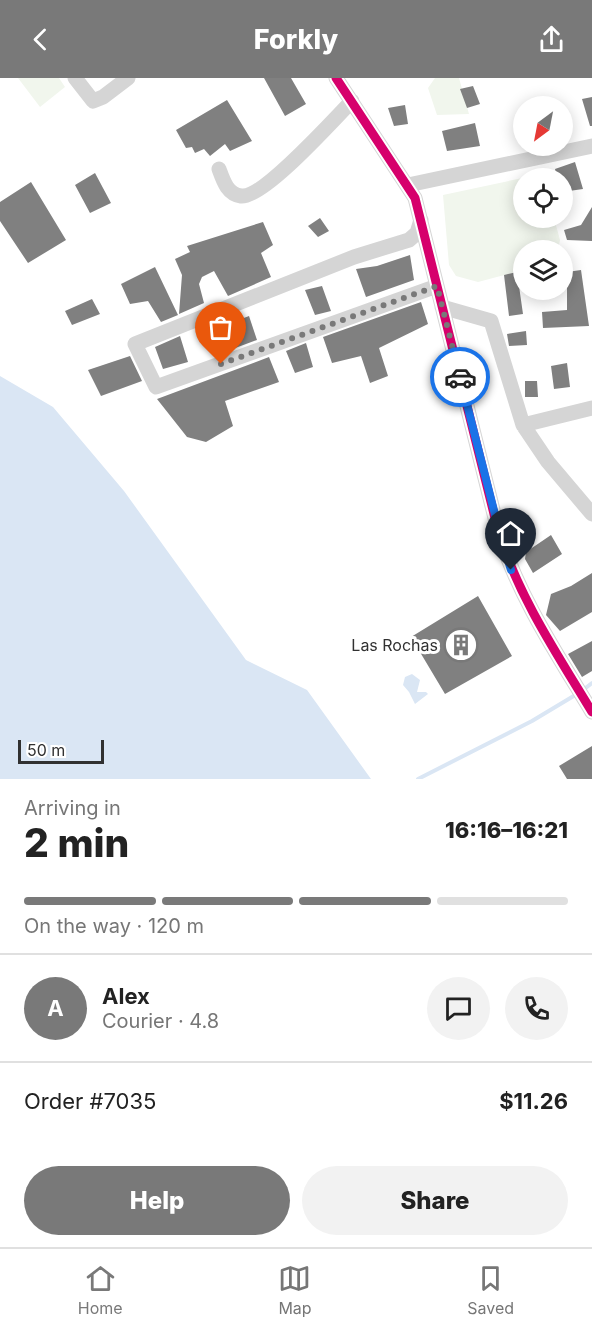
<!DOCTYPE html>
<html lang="en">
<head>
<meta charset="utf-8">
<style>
	body { margin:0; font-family:Inter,sans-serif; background:#f2f2f2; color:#222; height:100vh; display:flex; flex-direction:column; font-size:22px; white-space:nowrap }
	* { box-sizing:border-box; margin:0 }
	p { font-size:20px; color:#767676 }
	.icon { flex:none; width:33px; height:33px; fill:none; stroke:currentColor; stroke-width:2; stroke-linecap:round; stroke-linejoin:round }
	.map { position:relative; height:701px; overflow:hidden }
	.drawer { display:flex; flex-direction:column; background:#fff; flex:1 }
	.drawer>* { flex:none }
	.needle { width:39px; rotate:212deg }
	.fabs { position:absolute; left:513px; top:18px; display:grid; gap:12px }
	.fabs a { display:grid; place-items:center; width:60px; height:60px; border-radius:50%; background:#fff; box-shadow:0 3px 15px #0003; font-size:30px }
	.scale { position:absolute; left:18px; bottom:15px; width:86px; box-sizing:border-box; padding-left:6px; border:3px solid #313131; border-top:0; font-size:16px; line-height:21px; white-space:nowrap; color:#313131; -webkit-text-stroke:4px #fff; paint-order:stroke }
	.pin { position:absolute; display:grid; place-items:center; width:51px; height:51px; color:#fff; margin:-62px -26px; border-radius:50% 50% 50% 0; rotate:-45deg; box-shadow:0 0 6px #0007 }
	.pin .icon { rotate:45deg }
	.courier { position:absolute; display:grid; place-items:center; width:60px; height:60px; margin:-30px; border:4px solid #1a73e8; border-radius:50%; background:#fff; color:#222; box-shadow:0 2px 8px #0007 }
	.head em { font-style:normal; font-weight:800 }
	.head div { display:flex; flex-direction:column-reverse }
	.head { display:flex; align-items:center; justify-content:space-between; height:102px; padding:0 24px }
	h1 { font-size:39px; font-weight:800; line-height:45px }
	.bar { display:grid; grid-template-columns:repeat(4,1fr); gap:9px 6px; align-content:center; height:72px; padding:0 24px }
	.bar i { height:8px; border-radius:4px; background:#e0e0e0 }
	.bar .active { background:#797979 }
	.bar p { grid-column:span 4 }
	.line { display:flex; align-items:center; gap:15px; padding:0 24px; border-top:2px solid #e0e0e0 }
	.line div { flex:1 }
	.round { display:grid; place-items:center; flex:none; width:63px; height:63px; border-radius:32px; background:#f2f2f2 }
	.primary-button { display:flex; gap:12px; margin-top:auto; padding:12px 24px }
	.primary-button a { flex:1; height:69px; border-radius:36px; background:#797979; color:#fff; font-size:24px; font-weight:800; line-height:69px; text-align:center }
	.primary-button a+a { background:#f2f2f2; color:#222 }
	header { display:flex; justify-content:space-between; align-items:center; height:78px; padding:0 24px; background:#797979; color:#fff; font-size:27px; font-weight:800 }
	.tab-bar { display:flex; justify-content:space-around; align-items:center; height:84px; border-top:2px solid #e0e0e0; background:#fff; font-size:16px; color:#767676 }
	.tab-bar a { display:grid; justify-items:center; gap:3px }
	.tab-bar .active { color:#797979 }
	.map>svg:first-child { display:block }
	.green { fill:#f1f6ed }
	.water { fill:#dae6f4 }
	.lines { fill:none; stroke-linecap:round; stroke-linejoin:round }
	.stream { stroke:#dae6f4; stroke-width:4 }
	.building { fill:#808080 }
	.minor { stroke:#d5d5d5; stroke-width:15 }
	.cycleway-casing { stroke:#fff; stroke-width:13 }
	.cycleway { stroke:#d6006c; stroke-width:9 }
	.done { stroke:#797979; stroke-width:6; stroke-dasharray:0 10.8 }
	.route { stroke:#1a73e8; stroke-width:8 }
	.labels { text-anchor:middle; stroke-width:6; stroke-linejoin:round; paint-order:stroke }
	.poi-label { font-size:16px; fill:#313131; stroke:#fff; text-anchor:end }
</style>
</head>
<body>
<header><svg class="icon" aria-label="back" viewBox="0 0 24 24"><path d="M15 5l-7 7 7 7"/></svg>Forkly<svg class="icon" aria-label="share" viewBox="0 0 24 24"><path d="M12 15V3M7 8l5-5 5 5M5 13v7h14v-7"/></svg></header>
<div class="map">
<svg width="592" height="701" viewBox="0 0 592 701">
	<rect width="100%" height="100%" fill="#fff"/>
	<!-- green -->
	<path class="green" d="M18 0H59L65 9 40 29Z
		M435 0H459L469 36 437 37 428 10Z
		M527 99 533 100H524V140H554L560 162 558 172H524L523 192 478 204 456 198 449 187 443 117Z"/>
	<!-- water -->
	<path class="water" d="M0 298 53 329 124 413 246 582 307 612 371 701H0Z
		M412 596 420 602 417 614H426L428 616 415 626 409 614 403 607 405 599Z"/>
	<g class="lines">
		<!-- stream -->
		<path class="stream" d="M583 612 592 605
			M418 701 532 643 577 616"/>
	</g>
	<!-- building -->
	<path class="building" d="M264 0H291L306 26 285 38Z
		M473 8 480 26 467 30 460 11Z
		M592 19V48H590L582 21Z
		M227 22 252 63 230 73 225 66 210 78 204 71 195 75 192 69 186 70 176 52Z
		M405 27 408 46 394 48 388 30Z
		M475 45 480 68 447 73 442 53Z
		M575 84 583 111 562 114V100H557L555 91Z
		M95 95 111 125 90 135 75 107Z
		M31 104 66 162 28 185 0 143V124Z
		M592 129V163L567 162 564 152 581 147Z
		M320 140 329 153 318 159 308 148Z
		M263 144 273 167 261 175 271 199 228 218 214 193 202 199 199 206 204 225 179 236 182 197 175 181 190 174 187 168Z
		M410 177 414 202 366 219 356 191 377 188Z
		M155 189 178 237 161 244 148 223 130 226 121 206Z
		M581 192 589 248 543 250 542 234 567 232V194Z
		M517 194 523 236 509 238 504 197Z
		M322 208 331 233 315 237 305 212Z
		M92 221 100 236 72 247 65 233Z
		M421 224 428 246 379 270 388 298 370 305 361 278 332 285 323 259Z
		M249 238 257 262 214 278 205 255Z
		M526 253 527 267 509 268 507 256Z
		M180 258 188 284 163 291 155 269Z
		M306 265 313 289 295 295 286 273Z
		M130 278 142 303 101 318 88 292Z
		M269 279 279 304 225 323 233 348 206 364 187 359 157 321Z
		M567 285 570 309 554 311 551 288Z
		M525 303H537L538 319H525Z
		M551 457 562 476 533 495 525 481 526 474Z
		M592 495V534L560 553 546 537 551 516 571 508Z
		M478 518 512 578 445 616 411 559Z
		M592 563V593L582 599 568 576Z
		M592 668V701H567L559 688Z"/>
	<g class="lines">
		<!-- minor -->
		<path class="minor" d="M75 0 93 23 103 19 128 0
			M336 0 415 120 499 456C520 521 557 576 592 634
			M219 91C223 102 227 116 241 118 263 121 334 41 352 23
			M408 107 592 68
			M421 142 417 155 409 162 354 179 135 266 156 309 437 208
			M442 229 491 243 523 347 592 330
			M523 347 548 384 592 436"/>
		<!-- cycleway casing -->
		<g class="cycleway-casing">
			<path id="cycleway" d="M336 0 415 120 499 456C520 521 557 576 592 634"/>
		</g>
		<!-- cycleway -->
		<use href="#cycleway" class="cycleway"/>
	</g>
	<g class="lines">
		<!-- done -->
		<path class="done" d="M221 286 437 208 460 299"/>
		<!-- route -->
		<path class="route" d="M460 299 500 456 511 492"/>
	</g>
	<!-- icons -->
	<defs>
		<g id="building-ring" transform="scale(1.725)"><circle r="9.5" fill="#fff" stroke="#797979" stroke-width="1.5"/><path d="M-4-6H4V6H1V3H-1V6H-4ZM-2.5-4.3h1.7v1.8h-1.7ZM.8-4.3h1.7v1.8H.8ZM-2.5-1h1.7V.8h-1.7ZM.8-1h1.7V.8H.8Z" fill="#797979"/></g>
	</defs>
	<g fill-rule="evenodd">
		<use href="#building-ring" x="461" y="567"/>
	</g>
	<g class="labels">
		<!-- poi labels -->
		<g class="poi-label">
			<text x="438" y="573">Las Rochas</text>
		</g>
	</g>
</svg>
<div class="fabs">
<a><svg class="needle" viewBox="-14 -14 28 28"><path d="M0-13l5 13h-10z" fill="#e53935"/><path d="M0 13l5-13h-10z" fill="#767676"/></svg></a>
<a><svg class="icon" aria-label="locate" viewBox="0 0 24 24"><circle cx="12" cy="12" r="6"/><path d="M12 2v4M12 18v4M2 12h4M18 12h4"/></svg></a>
<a><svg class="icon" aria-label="layers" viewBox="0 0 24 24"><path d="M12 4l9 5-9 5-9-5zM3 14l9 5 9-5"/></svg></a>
</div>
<div class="scale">50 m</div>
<div class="pin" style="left:221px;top:286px;background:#ea580c"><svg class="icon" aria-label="bag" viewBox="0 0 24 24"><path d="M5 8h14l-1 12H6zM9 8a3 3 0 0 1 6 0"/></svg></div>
<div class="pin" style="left:511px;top:492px;background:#1f2937"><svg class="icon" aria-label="home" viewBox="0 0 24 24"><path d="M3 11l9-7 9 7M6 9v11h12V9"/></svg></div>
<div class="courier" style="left:460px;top:299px"><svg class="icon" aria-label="car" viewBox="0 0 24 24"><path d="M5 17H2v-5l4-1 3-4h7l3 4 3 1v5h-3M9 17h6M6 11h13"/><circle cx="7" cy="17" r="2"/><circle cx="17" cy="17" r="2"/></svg></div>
</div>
<section class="drawer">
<div class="head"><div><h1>2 min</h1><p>Arriving in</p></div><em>16:16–16:21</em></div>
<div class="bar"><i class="active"></i><i class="active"></i><i class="active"></i><i></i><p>On the way · 120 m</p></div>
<div class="line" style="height:108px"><b class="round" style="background:#797979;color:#fff">A</b><div><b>Alex</b><p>Courier · 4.8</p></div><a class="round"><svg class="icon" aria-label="chat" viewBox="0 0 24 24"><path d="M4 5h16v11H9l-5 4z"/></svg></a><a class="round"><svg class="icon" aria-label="phone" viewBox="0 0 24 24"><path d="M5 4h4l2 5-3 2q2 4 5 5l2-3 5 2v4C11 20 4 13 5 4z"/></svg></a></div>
<div class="line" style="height:78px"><div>Order #7035</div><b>$11.26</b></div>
<div class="primary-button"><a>Help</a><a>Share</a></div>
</section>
<nav class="tab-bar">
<a class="active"><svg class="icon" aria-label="home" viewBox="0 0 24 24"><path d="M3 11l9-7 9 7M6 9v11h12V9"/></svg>Home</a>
<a><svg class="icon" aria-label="map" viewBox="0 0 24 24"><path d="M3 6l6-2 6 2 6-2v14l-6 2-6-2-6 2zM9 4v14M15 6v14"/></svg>Map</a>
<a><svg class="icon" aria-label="saved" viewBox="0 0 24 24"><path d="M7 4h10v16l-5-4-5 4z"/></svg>Saved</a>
</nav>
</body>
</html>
